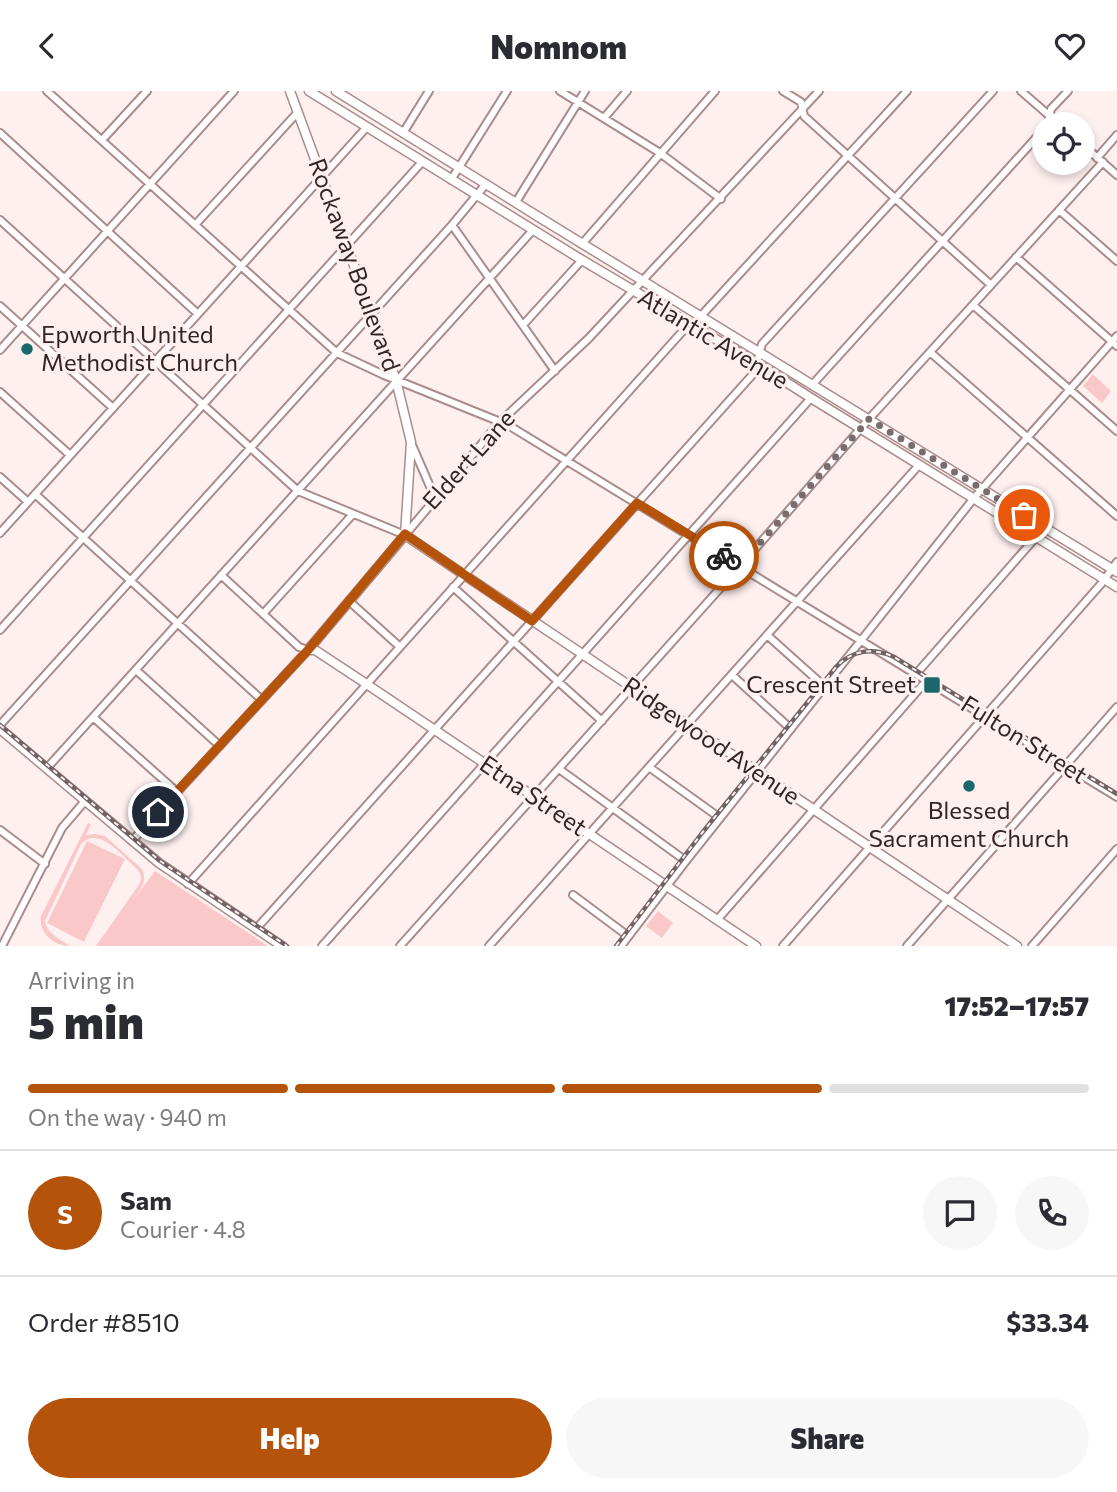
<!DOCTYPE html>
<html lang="en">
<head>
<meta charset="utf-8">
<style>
	body { margin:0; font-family:Commissioner,sans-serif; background:#f7f7f7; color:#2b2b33; height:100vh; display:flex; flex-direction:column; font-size:26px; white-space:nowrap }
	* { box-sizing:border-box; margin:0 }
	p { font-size:23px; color:#7c7c81 }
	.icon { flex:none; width:38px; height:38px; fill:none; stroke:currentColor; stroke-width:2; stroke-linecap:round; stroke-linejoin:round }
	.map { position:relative; height:855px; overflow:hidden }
	.details { display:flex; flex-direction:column; background:#fff; flex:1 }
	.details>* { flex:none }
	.tools { position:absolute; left:1032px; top:21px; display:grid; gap:14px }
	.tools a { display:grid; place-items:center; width:63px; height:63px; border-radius:50%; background:#fff; box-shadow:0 4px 10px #0003; font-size:35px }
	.pin { position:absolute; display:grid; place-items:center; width:60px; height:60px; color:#fff; margin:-30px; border:4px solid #fff; border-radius:50%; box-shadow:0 2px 7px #0007 }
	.courier { position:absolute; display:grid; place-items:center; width:70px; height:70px; margin:-35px; border:5px solid #b45309; border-radius:50%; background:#fff; color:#222; box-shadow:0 2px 9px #0007 }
	.summary em { font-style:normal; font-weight:800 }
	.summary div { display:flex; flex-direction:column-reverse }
	.summary { display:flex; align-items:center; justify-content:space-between; height:119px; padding:0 28px }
	h1 { font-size:46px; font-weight:800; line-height:52px }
	.bar { display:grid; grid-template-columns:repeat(4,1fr); gap:10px 7px; align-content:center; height:84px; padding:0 28px }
	.bar i { height:9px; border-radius:5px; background:#e1e1e2 }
	.bar .current { background:#b45309 }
	.bar p { grid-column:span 4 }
	.line { display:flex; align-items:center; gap:18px; padding:0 28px; border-top:2px solid #e1e1e2 }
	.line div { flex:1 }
	.round { display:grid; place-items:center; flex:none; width:74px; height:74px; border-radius:37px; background:#f7f7f7 }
	.primary-button { display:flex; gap:14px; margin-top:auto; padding:14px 28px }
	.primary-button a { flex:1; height:80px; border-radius:42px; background:#b45309; color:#fff; font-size:28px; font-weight:800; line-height:80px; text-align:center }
	.primary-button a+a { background:#f7f7f7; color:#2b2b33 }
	header { display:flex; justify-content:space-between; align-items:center; height:91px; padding:0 28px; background:#fff; font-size:32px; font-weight:800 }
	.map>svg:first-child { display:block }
	.green { fill:#fbc8c9 }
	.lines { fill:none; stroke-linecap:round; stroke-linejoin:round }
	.minor-casing { stroke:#ab8c8c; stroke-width:10 }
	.major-casing { stroke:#ab8c8c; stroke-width:11 }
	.minor { stroke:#fff; stroke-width:6 }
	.major { stroke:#fff; stroke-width:8 }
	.rail-casing { stroke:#716363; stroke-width:4.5 }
	.rail { stroke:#fff0f0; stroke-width:2; stroke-dasharray:5; stroke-linecap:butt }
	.done { stroke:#7a6c6c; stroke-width:7; stroke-dasharray:0 12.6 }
	.route { stroke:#b45309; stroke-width:9 }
	.poi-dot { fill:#1b686a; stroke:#fff0f0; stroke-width:2.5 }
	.labels { text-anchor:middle; stroke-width:6; stroke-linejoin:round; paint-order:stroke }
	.street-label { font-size:24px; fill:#322525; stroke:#fff0f0 }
	.poi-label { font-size:24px; fill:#322525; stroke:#fff0f0; text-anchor:start }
</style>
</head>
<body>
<header><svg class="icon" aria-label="back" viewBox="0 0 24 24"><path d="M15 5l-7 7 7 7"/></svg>Nomnom<svg class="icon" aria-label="heart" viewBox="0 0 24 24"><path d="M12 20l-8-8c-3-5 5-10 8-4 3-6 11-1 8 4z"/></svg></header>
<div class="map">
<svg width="1117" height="855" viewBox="0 0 1117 855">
	<rect width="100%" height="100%" fill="#fff0f0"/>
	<!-- green -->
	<path class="green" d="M1093 283 1111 300 1102 312 1083 295Z
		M88 732 91 733 86 744 94 743 105 745 142 778C148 792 140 798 133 809L155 780 268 855H96L138 795C143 788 141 782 136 777 122 765 99 734 81 753L45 830C47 843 60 848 70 855 54 855 38 842 41 825Z
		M87 750 125 768 84 851 47 832Z
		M658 820 673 832 662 847 646 835Z"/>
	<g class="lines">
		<!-- minor casing -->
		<g class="minor-casing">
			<path id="minor" d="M47 0 337 262 384 284 508 334 1117 706
				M560 0 660 62 721 108
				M783 0 801 11 804 25 991 194
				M1021 0 1059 33
				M604 27 627 0
				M1048 33 1051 18 1068 0
				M0 42 198 223
				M403 42 429 0
				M102 49 147 0
				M1083 54 1117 84
				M1097 67 1117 44
				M451 89 507 0
				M516 111 585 0
				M1059 119 1117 170
				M0 129 298 400 405 444 500 331 589 247 819 0
				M195 134 298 21
				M452 134 555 280
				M582 153 715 0
				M1016 166 1117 255
				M973 214 1117 340
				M0 215 113 317
				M700 226 907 0
				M523 234 582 169
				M0 259 234 0
				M930 261 1117 425
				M812 294 1045 37
				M0 301 70 364
				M412 354 435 407
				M0 386 28 411
				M35 403 262 609
				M0 442 366 37
				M453 496 602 630
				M349 510 400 556
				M263 523 353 423
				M0 539 422 71
				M767 544 825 596
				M136 579 220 655
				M916 583 1037 445
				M732 584 791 638
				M93 626 177 701
				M0 634 452 134 486 93
				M649 676 720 727
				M47 677 533 139
				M559 678 686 770
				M0 739 45 773
				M132 750 308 559 299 556 221 484
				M188 793 689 233
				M573 804 628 845
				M717 829 927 589
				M256 838 754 282 762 253 993 0
				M2 855 62 737 85 710
				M322 855 811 307
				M400 855 740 475 869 328 1103 71
				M489 855 919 374
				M621 855 686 770 974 407 1117 245
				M783 855 1101 493 1117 471
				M907 855 1117 616
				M1032 855 1117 758"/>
		</g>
		<!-- major casing -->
		<g class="major-casing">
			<path id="major" d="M290 0 396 289 411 351 405 444
				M309 0 582 169 761 275 811 307 1117 496
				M336 0 542 128 1117 481
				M405 444 1017 855
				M405 444 308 559H315L362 590 756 855
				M0 638 159 772 282 855"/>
		</g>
		<!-- minor -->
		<use href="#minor" class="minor"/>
		<!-- major -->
		<use href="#major" class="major"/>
		<!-- rail casing -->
		<g class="rail-casing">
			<path id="rail" d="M0 634 160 770 287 855
				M616 855 702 742 836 576C852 559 873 556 894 566L1117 703"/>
		</g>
		<!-- rail -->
		<use href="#rail" class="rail"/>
	</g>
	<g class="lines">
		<!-- done -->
		<path class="done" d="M724 465 740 475 869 328 1024 424"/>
		<!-- route -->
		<path class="route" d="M158 721 308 559 405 443 532 530 637 412 724 465"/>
	</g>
	<!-- markers -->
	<g class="poi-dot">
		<circle cx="27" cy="258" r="7"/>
		<rect x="923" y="585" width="18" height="18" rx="3.5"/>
		<circle cx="969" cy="695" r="7"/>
	</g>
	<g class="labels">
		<!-- street labels -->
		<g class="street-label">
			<text transform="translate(354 174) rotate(70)" y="8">Rockaway Boulevard</text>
			<text transform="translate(713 248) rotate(31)" y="8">Atlantic Avenue</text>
			<text transform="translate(469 369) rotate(-48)" y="8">Eldert Lane</text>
			<text transform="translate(1024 649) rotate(32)" y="8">Fulton Street</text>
			<text transform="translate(711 650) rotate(34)" y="8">Ridgewood Avenue</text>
			<text transform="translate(533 705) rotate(34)" y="8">Etna Street</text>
		</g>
		<!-- poi labels -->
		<g class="poi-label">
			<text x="41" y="252">Epworth United<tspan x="41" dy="28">Methodist Church</tspan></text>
			<text x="916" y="602" text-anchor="end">Crescent Street</text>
			<text x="969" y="728" text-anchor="middle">Blessed<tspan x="969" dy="28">Sacrament Church</tspan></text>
		</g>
	</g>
</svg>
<div class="tools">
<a><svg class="icon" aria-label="locate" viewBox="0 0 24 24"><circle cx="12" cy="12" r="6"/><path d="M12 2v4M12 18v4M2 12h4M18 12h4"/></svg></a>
</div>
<div class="pin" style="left:1024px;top:424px;background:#ea580c"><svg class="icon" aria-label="bag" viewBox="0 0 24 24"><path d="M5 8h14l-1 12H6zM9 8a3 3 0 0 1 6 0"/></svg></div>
<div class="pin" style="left:158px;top:721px;background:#1f2937"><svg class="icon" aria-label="home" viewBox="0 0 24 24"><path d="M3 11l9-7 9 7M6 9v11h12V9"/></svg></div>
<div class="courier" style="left:724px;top:465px"><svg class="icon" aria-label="bike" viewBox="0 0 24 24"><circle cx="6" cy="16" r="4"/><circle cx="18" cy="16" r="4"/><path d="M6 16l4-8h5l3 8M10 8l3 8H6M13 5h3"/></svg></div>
</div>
<section class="details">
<div class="summary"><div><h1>5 min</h1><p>Arriving in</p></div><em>17:52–17:57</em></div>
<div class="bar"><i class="current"></i><i class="current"></i><i class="current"></i><i></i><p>On the way · 940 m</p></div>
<div class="line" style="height:126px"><b class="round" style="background:#b45309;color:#fff">S</b><div><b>Sam</b><p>Courier · 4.8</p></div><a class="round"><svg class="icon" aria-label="chat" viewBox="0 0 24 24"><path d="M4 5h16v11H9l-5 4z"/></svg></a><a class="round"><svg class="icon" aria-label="phone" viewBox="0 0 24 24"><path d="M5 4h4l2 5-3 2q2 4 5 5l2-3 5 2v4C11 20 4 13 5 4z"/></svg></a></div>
<div class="line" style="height:91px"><div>Order #8510</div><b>$33.34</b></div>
<div class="primary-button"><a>Help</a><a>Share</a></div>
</section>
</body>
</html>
